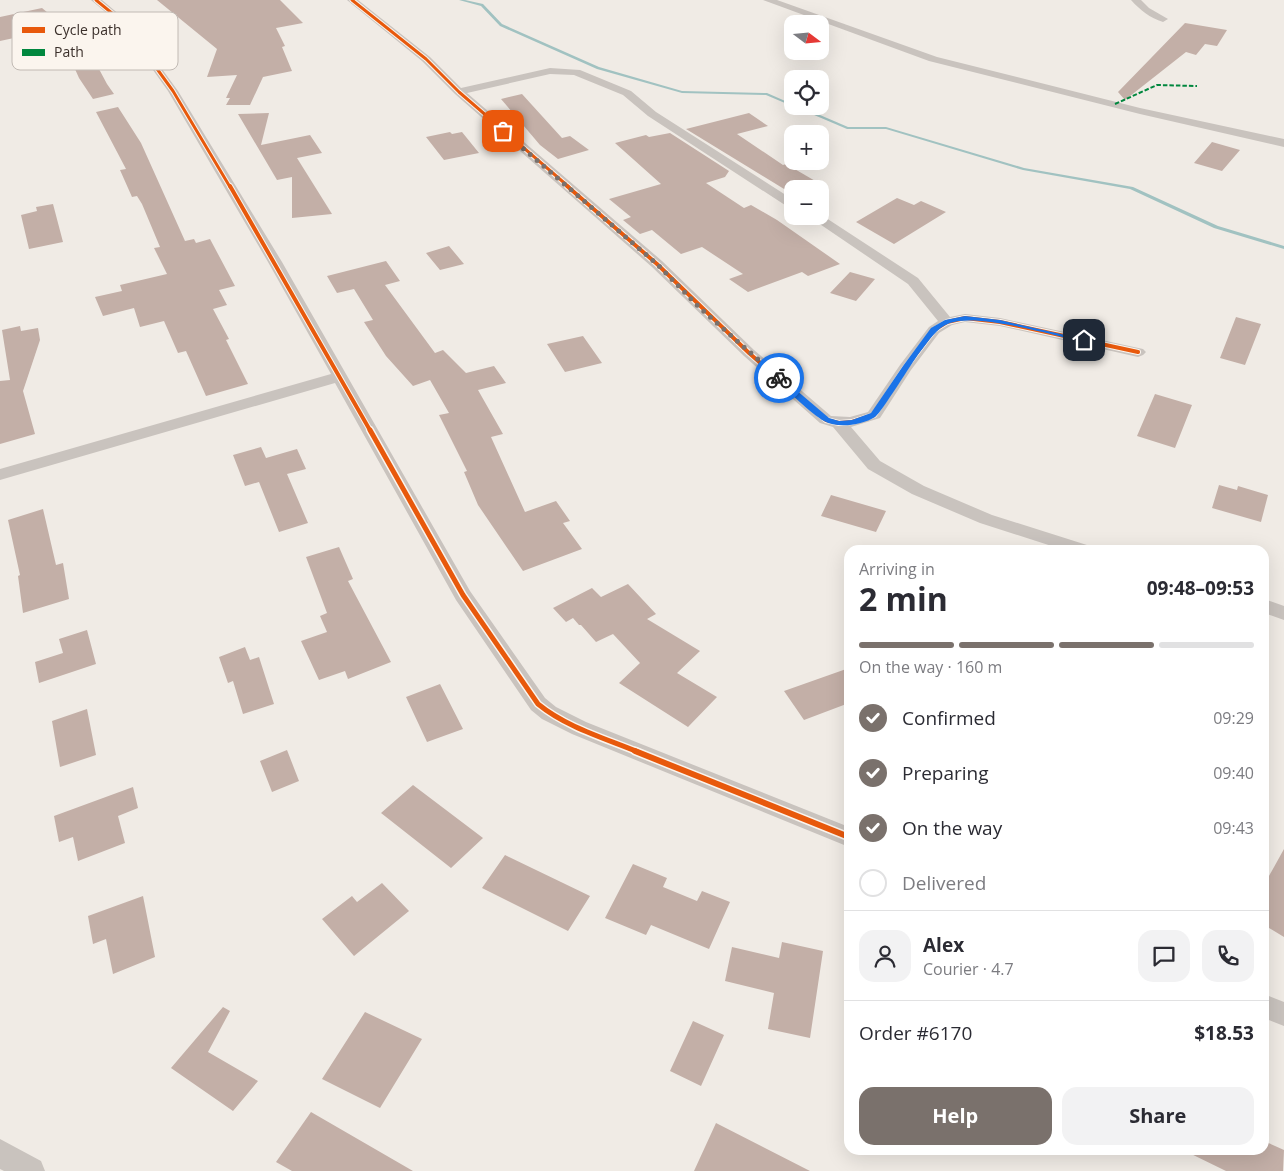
<!DOCTYPE html>
<html lang="en">
<head>
<meta charset="utf-8">
<style>
	body { margin:0; font-family:"Open Sans",sans-serif; background:#f2f2f3; color:#2b2b33; height:100vh; display:flex; flex-direction:column; font-size:19px; white-space:nowrap }
	* { box-sizing:border-box; margin:0 }
	p { font-size:16px; color:#7c7c81 }
	.icon { flex:none; width:28px; height:28px; fill:none; stroke:currentColor; stroke-width:2; stroke-linecap:round; stroke-linejoin:round }
	.map { position:relative; flex:1; overflow:hidden }
	.sheet { position:absolute; left:844px; top:545px; width:425px; height:610px; display:flex; flex-direction:column; background:#fff; border-radius:15px; box-shadow:0 5px 20px #0002 }
	.sheet>* { flex:none }
	.needle { width:32px; rotate:106deg }
	.buttons { position:absolute; left:784px; top:15px; display:grid; gap:10px }
	.buttons a { display:grid; place-items:center; width:45px; height:45px; border-radius:10px; background:#fff; box-shadow:0 5px 20px #0002; font-size:25px }
	.pin { position:absolute; display:grid; place-items:center; width:42px; height:42px; color:#fff; margin:-21px; border-radius:10px; box-shadow:0 2px 8px #0006 }
	.courier { position:absolute; display:grid; place-items:center; width:50px; height:50px; margin:-25px; border:4px solid #1a73e8; border-radius:50%; background:#fff; color:#222; box-shadow:0 1px 6px #0007 }
	.overview em { font-style:normal; font-weight:700 }
	.overview div { display:flex; flex-direction:column-reverse }
	.overview { display:flex; align-items:center; justify-content:space-between; height:85px; padding:0 15px }
	h1 { font-size:32px; font-weight:700; line-height:38px }
	.bar { display:grid; grid-template-columns:repeat(4,1fr); gap:8px 5px; align-content:center; height:60px; padding:0 15px }
	.bar i { height:6px; border-radius:4px; background:#e1e1e2 }
	.bar .on { background:#7a716c }
	.bar p { grid-column:span 4 }
	.line { display:flex; align-items:center; gap:12px; padding:0 15px; border-top:1px solid #e1e1e2 }
	.line div { flex:1 }
	.round { display:grid; place-items:center; flex:none; width:52px; height:52px; border-radius:15px; background:#f2f2f3 }
	ol { padding:0 15px; list-style:none }
	li { display:flex; align-items:center; gap:15px; height:55px }
	li p { margin-inline-start:auto }
	li .icon { padding:5px; border-radius:50%; background:#7a716c; color:#fff; stroke-width:4 }
	li:last-child { color:#7c7c81 }
	li i { width:28px; height:28px; border:2px solid #e1e1e2; border-radius:50% }
	.button { display:flex; gap:10px; margin-top:auto; padding:10px 15px }
	.button a { flex:1; height:58px; border-radius:15px; background:#7a716c; color:#fff; font-size:20px; font-weight:700; line-height:58px; text-align:center }
	.button a+a { background:#f2f2f3; color:#2b2b33 }
	.map>svg:first-child { display:block }
	.lines { fill:none; stroke-linecap:round; stroke-linejoin:round }
	.stream { fill:#a1c2c1; fill-rule:evenodd }
	.building { fill:#c3afa7 }
	.street { fill:#c9c3be; fill-rule:evenodd }
	.quiet { stroke:#00873e; stroke-width:2; stroke-dasharray:4.5 2; stroke-linecap:butt }
	.cycleway-far3-casing { stroke:#fbf5ee; stroke-width:5 }
	.cycleway-far2-casing { stroke:#fbf5ee; stroke-width:6 }
	.cycleway-far1-casing { stroke:#fbf5ee; stroke-width:8 }
	.cycleway-casing { stroke:#fbf5ee; stroke-width:9 }
	.cycleway-far3 { stroke:#e8590c; stroke-width:3 }
	.cycleway-far2 { stroke:#e8590c; stroke-width:4 }
	.cycleway-far1 { stroke:#e8590c; stroke-width:5 }
	.cycleway { stroke:#e8590c; stroke-width:6 }
	.route { fill:#1a73e8 }
	.done { stroke:#7a716c; stroke-width:5; stroke-dasharray:0 9 }
	.key { fill:#fbf5ee; stroke:#c1bab4; stroke-width:1 }
	.key-label { font-size:14px; fill:#3b302b }
</style>
</head>
<body>
<div class="map">
<svg width="1284" height="1171" viewBox="0 0 1284 1171">
	<rect width="100%" height="100%" fill="#f0ebe5"/>
	<g class="lines">
		<!-- stream -->
		<path class="stream" d="M459 0H465L483 4 502 24 599 67 682 91 767 93 792 104V106L766 95 682 93 597 69 500 26 481 6Z
			M793 106H799L848 127H886L1024 168 1133 187 1218 226 1284 246V249L1214 228 1130 189 1023 170 886 129H847Z"/>
	</g>
	<!-- building -->
	<path class="building" d="M157 0H280L303 23 276 28 285 46 282 47 292 71 263 77 250 105H226L230 98H226L237 75 207 77 217 49Z
		M42 8 65 27 0 41V17Z
		M1185 23 1227 30 1217 46 1205 44 1196 55 1186 52 1125 100 1118 92Z
		M92 56 107 84 114 94 93 99 79 78 71 60Z
		M522 94 562 138 570 136 589 150 558 159 540 145 501 99Z
		M118 107 141 143 185 241 194 239 196 243 210 239 235 286 219 290 227 305 213 309 229 339 226 340 248 384 206 396 186 351 178 353 164 321 140 327 134 308 103 316 95 297 122 291 120 285 167 274 154 248 160 247 142 204 137 196 132 197 120 170 126 169 96 112Z
		M269 113 261 145 310 135 322 153 297 158 332 214 292 218V177L277 180 238 114Z
		M749 113 768 126 737 134 783 165 786 164 817 182 799 189H792V191L789 192 686 129Z
		M450 132 452 134 462 132 479 153 444 160 426 137Z
		M670 133 729 171 725 177 706 183 744 208 751 205 777 220 840 264 808 276 802 272 748 292 729 279 743 274 702 247 681 254 652 230 640 234 623 220 631 217 609 199 661 184 615 143 646 135 649 137Z
		M1212 142 1240 150 1222 171 1194 163Z
		M897 198 914 205 921 201 946 212 894 244 856 222Z
		M53 204 63 242 29 249 21 215 37 211 36 207Z
		M449 246 464 264 440 270 426 253Z
		M386 261 400 281 385 285 435 353 443 350 466 373 494 366 506 383 478 390 503 434 491 437 525 512 556 501 570 521 563 523 582 549 523 571 478 505 464 472 467 471 439 415 449 413 430 380 413 386 386 356 364 322 373 320 354 289 337 293 327 276Z
		M850 272 875 279 856 301 830 293Z
		M1236 317 1261 324 1245 365 1220 358Z
		M20 326 21 331 38 328 40 340 23 391 35 434 0 444V381L10 380 2 330Z
		M583 336 602 363 565 372 547 344Z
		M1155 394 1192 405 1175 448 1137 436Z
		M261 447 266 458 297 449 306 469 287 474 308 523 279 532 259 482 245 486 233 455Z
		M1219 485 1237 490 1238 486 1268 495 1261 522 1212 508Z
		M831 495 886 511 876 532 821 516Z
		M43 509 56 565 63 563 69 599 23 613 18 576 20 575 8 520Z
		M339 547 353 579 348 581 391 662 348 679 345 671 319 680 301 641 327 632 320 616 327 613 306 557Z
		M628 584 656 614 647 619 700 651 677 673 717 697 688 727 619 683 640 663 613 634 596 642 581 625H579L573 618 566 622 553 608 592 588 601 597Z
		M87 630 96 664 39 683 35 662 63 653 59 639Z
		M245 647 250 660 259 657 274 704 243 714 233 681 228 683 219 657Z
		M849 668V703L804 720 784 691Z
		M440 684 463 729 427 742 406 697Z
		M87 709 96 755 60 767 52 721Z
		M287 750 299 781 272 792 260 761Z
		M413 785 483 838 451 868 381 813Z
		M133 787 138 808 118 816 125 843 78 861 73 837 59 842 54 816Z
		M1284 849V937L1264 925V885Z
		M505 855 590 896 568 931 482 888Z
		M633 864 667 878 663 887 697 901 702 891 730 902 709 949 651 925 646 935 605 918Z
		M382 883 409 911 354 956 322 919 352 896 357 902Z
		M143 896 155 957 113 974 106 939 93 944 88 916Z
		M782 942 823 951 810 1038 768 1029 774 993 725 981 732 947 779 958Z
		M223 1007 230 1011 208 1052 258 1081 233 1111 171 1068Z
		M365 1012 422 1039 380 1108 322 1079Z
		M693 1021 724 1035 701 1086 670 1071Z
		M311 1112 413 1171H292L276 1162Z
		M716 1123 810 1171H694Z
		M1264 1141 1284 1150 1283 1171H1226L1183 1150H1264Z"/>
	<g class="lines">
		<!-- street -->
		<path class="street" d="M91 0H102L127 21 178 91 282 262 470 591 545 698 556 707 586 722 849 827V847L572 734 542 719 531 710 456 600 335 383 0 480V469L331 374 268 262 168 91 121 25Z
			M347 0H358L430 57 461 88 550 68 580 70 631 91 656 112 792 199V208L788 207 648 116 623 95 574 75 550 74 467 93 662 261 754 350 831 416 850 417 868 412 900 365 929 327 938 321 908 284 808 216H820V214L918 278 950 317 965 314 1000 318 1143 349 1146 352 1143 355 1138 357 1000 326 965 322 952 325 939 333 911 370 880 418 851 427 880 461 924 486 992 515 1090 546 1093 550H1064L980 523 912 494 868 469 833 427 820 423 744 356 652 267 455 94 422 61Z
			M763 0H777L937 57 1140 108 1284 139V147L1140 114 929 61Z
			M1131 0H1141L1149 8 1168 19 1163 22C1150 18 1140 10 1131 0Z
			M1264 599 1284 606V620L1264 613Z
			M1264 994 1284 1002V1026L1264 1018Z
			M0 1139 41 1161 45 1171H4L0 1169Z"/>
		<!-- quiet -->
		<path class="quiet" d="M1115 104 1157 85 1197 86"/>
		<!-- cycleway-far3 casing -->
		<g class="cycleway-far3-casing">
			<path id="cycleway-far3" d="M96 0 124 23 173 91 230 187
				M352 0 426 59 459 92 569 187"/>
		</g>
		<!-- cycleway-far2 casing -->
		<g class="cycleway-far2-casing">
			<path id="cycleway-far2" d="M230 186 371 432
				M567 186 657 264 749 353 826 420 839 423 852 422 874 415 905 368 934 330 947 322 965 318 1000 322 1138 352"/>
		</g>
		<!-- cycleway-far1 casing -->
		<g class="cycleway-far1-casing">
			<path id="cycleway-far1" d="M370 430 463 595 538 704C566 727 604 738 638 752"/>
		</g>
		<!-- cycleway casing -->
		<g class="cycleway-casing">
			<path id="cycleway" d="M635 751 849 837"/>
		</g>
		<!-- cycleway-far3 -->
		<use href="#cycleway-far3" class="cycleway-far3"/>
		<!-- cycleway-far2 -->
		<use href="#cycleway-far2" class="cycleway-far2"/>
		<!-- cycleway-far1 -->
		<use href="#cycleway-far1" class="cycleway-far1"/>
		<!-- cycleway -->
		<use href="#cycleway" class="cycleway"/>
	</g>
	<!-- route -->
	<path class="route" d="M965 316 1000 320 1087 340 1084 342C1052 335 979 313 950 323 936 328 929 341 920 352 912 362 882 412 875 417 862 425 838 429 824 421 813 415 784 388 775 378L781 377 829 418 839 421 852 420 871 413 903 366 931 328 945 320Z"/>
	<g class="lines">
		<!-- done -->
		<path class="done" d="M503 131 657 264 700 308 779 378"/>
	</g>
	<!-- legend -->
	<rect x="12" y="12" width="166" height="58" rx="8" class="key"/>
	<rect x="22" y="27" width="23" height="6" fill="#e8590c"/>
	<rect x="22" y="49" width="23" height="7" fill="#00873e"/>
	<g class="key-label">
		<text x="54" y="35">Cycle path</text>
		<text x="54" y="57">Path</text>
	</g>
</svg>
<div class="buttons">
<a><svg class="needle" viewBox="-14 -14 28 28"><path d="M0-13l5 13h-10z" fill="#e53935"/><path d="M0 13l5-13h-10z" fill="#7c7c81"/></svg></a>
<a><svg class="icon" aria-label="locate" viewBox="0 0 24 24"><circle cx="12" cy="12" r="6"/><path d="M12 2v4M12 18v4M2 12h4M18 12h4"/></svg></a>
<a>+</a>
<a>−</a>
</div>
<div class="pin" style="left:503px;top:131px;background:#ea580c"><svg class="icon" aria-label="bag" viewBox="0 0 24 24"><path d="M5 8h14l-1 12H6zM9 8a3 3 0 0 1 6 0"/></svg></div>
<div class="pin" style="left:1084px;top:340px;background:#1f2937"><svg class="icon" aria-label="home" viewBox="0 0 24 24"><path d="M3 11l9-7 9 7M6 9v11h12V9"/></svg></div>
<div class="courier" style="left:779px;top:378px"><svg class="icon" aria-label="bike" viewBox="0 0 24 24"><circle cx="6" cy="16" r="4"/><circle cx="18" cy="16" r="4"/><path d="M6 16l4-8h5l3 8M10 8l3 8H6M13 5h3"/></svg></div>
<section class="sheet">
<div class="overview"><div><h1>2 min</h1><p>Arriving in</p></div><em>09:48–09:53</em></div>
<div class="bar"><i class="on"></i><i class="on"></i><i class="on"></i><i></i><p>On the way · 160 m</p></div>
<ol>
<li><svg class="icon" aria-label="check" viewBox="0 0 24 24"><path d="M5 12l5 5 9-10"/></svg>Confirmed<p>09:29</p></li>
<li><svg class="icon" aria-label="check" viewBox="0 0 24 24"><path d="M5 12l5 5 9-10"/></svg>Preparing<p>09:40</p></li>
<li><svg class="icon" aria-label="check" viewBox="0 0 24 24"><path d="M5 12l5 5 9-10"/></svg>On the way<p>09:43</p></li>
<li><i></i>Delivered</li>
</ol>
<div class="line" style="height:90px"><a class="round"><svg class="icon" aria-label="person" viewBox="0 0 24 24"><circle cx="12" cy="8" r="4"/><path d="M4 21q1-7 8-7t8 7"/></svg></a><div><b>Alex</b><p>Courier · 4.7</p></div><a class="round"><svg class="icon" aria-label="chat" viewBox="0 0 24 24"><path d="M4 5h16v11H9l-5 4z"/></svg></a><a class="round"><svg class="icon" aria-label="phone" viewBox="0 0 24 24"><path d="M5 4h4l2 5-3 2q2 4 5 5l2-3 5 2v4C11 20 4 13 5 4z"/></svg></a></div>
<div class="line" style="height:65px"><div>Order #6170</div><b>$18.53</b></div>
<div class="button"><a>Help</a><a>Share</a></div>
</section>
</div>
</body>
</html>
